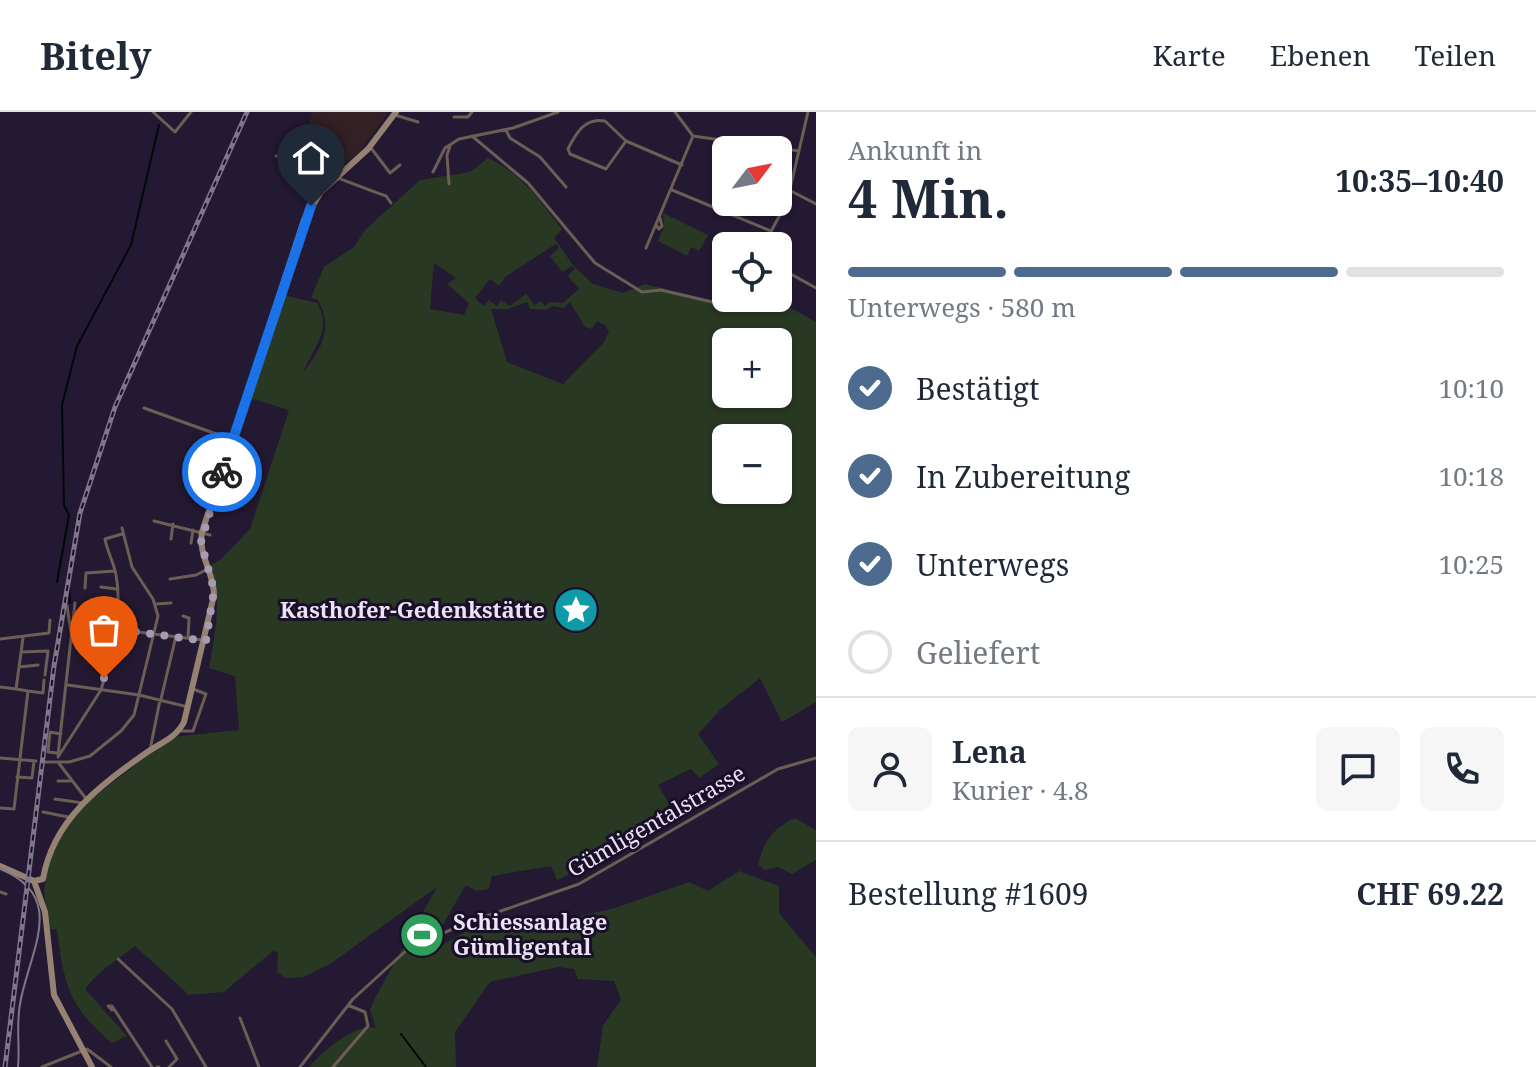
<!DOCTYPE html>
<html lang="de">
<head>
<meta charset="utf-8">
<style>
	body { margin:0; font-family:"Noto Serif",serif; background:#f6f6f7; color:#1f2937; height:100vh; display:flex; flex-direction:column; font-size:30px; white-space:nowrap }
	* { box-sizing:border-box; margin:0 }
	p { font-size:26px; color:#747a83 }
	.icon { flex:none; width:44px; height:44px; fill:none; stroke:currentColor; stroke-width:2; stroke-linecap:round; stroke-linejoin:round }
	.map { position:relative; flex:1; overflow:hidden }
	.drawer { display:flex; flex-direction:column; background:#fff; width:720px }
	.drawer>* { flex:none }
	.needle { width:52px; rotate:58deg }
	.fabs { position:absolute; left:712px; top:24px; display:grid; gap:16px }
	.fabs a { display:grid; place-items:center; width:80px; height:80px; border-radius:12px; background:#fff; box-shadow:0 2px 6px #0004; font-size:40px }
	.pin { position:absolute; display:grid; place-items:center; width:68px; height:68px; color:#fff; margin:-82px -34px; border-radius:50% 50% 50% 0; rotate:-45deg; box-shadow:0 0 8px #0007 }
	.pin .icon { rotate:45deg }
	.courier { position:absolute; display:grid; place-items:center; width:80px; height:80px; margin:-40px; border:6px solid #1a73e8; border-radius:50%; background:#fff; color:#222; box-shadow:0 2px 10px #0007 }
	.overview em { font-style:normal; font-weight:700 }
	.overview div { display:flex; flex-direction:column-reverse }
	.overview { display:flex; align-items:center; justify-content:space-between; height:136px; padding:0 32px }
	h1 { font-size:52px; font-weight:700; line-height:60px }
	.bar { display:grid; grid-template-columns:repeat(4,1fr); gap:12px 8px; align-content:center; height:96px; padding:0 32px }
	.bar i { height:10px; border-radius:6px; background:#e0e1e3 }
	.bar .active { background:#4c6b8f }
	.bar p { grid-column:span 4 }
	.line { display:flex; align-items:center; gap:20px; padding:0 32px; border-top:2px solid #e0e1e3 }
	.line div { flex:1 }
	.round { display:grid; place-items:center; flex:none; width:84px; height:84px; border-radius:12px; background:#f6f6f7 }
	ol { padding:0 32px; list-style:none }
	li { display:flex; align-items:center; gap:24px; height:88px }
	li p { margin-inline-start:auto }
	li .icon { padding:8px; border-radius:50%; background:#4c6b8f; color:#fff; stroke-width:4 }
	li:last-child { color:#747a83 }
	li i { width:44px; height:44px; border:4px solid #e0e1e3; border-radius:50% }
	header { display:flex; align-items:center; gap:48px; box-sizing:border-box; height:112px; padding:0 40px; background:#fff; border-bottom:2px solid #e0e1e3 }
	header strong { font-size:38px }
	nav { display:flex; gap:44px; margin-inline-start:auto; font-size:28px }
	main { display:flex; flex:1; min-height:0 }
	.map>svg:first-child { display:block }
	.education { fill:#332025 }
	.green { fill:#283823; fill-rule:evenodd }
	.lines { fill:none; stroke-linecap:round; stroke-linejoin:round }
	.stream { stroke:#00090a; stroke-width:2 }
	.street { stroke:#6b5e54; stroke-width:3 }
	.secondary { stroke:#968272; stroke-width:6 }
	.tram { stroke:#7f768b; stroke-width:2 }
	.rail-casing { stroke:#7f768b; stroke-width:5 }
	.rail { stroke:#1a0f28; stroke-width:2; stroke-dasharray:6; stroke-linecap:butt }
	.done { stroke:#a59cb1; stroke-width:8; stroke-dasharray:0 14.4 }
	.route { stroke:#1a73e8; stroke-width:10 }
	.labels { text-anchor:middle; stroke-width:6; stroke-linejoin:round; paint-order:stroke }
	.poi-label { font-size:22px; font-weight:bold; fill:#eae3f5; stroke:#1a0f28; text-anchor:end }
	.street-label { font-size:22px; fill:#eae3f5; stroke:#1a0f28 }
</style>
</head>
<body>
<header>
<strong>Bitely</strong>
<nav><a>Karte</a><a>Ebenen</a><a>Teilen</a></nav>
</header>
<main>
<div class="map">
<svg width="816" height="955" viewBox="0 0 816 955">
	<rect width="100%" height="100%" fill="#241932"/>
	<!-- education -->
	<path class="education" d="M312 0H388L360 39 336 59 323 55 326 43 304 36Z"/>
	<!-- green -->
	<path class="green" d="M488 46C522 62 540 88 562 117L554 126 573 153 593 172 623 181 645 172 724 192 731 186H773L816 210V590L782 610 760 566 720 598 698 622 719 652 699 666 691 657 658 673 671 695C630 716 599 751 557 768L551 754 492 764 489 777 476 779 466 773 425 843 489 806 548 811 615 796 689 770 708 779 739 759 779 774V801L816 845V955H597L603 913 621 888 614 869 578 867 574 857 558 855 490 870 455 920 456 955H309C323 939 354 912 376 916L370 898 376 884 437 775 330 852 304 865 285 866 277 860 278 841 273 839 224 880 189 883 135 834C116 849 99 858 85 877L127 924 112 931C68 894 64 872 57 817L48 818 44 779 51 735 72 702 172 625 239 618 235 564 209 556C215 521 223 487 210 453L220 448 250 417 289 298 250 286 283 183 317 191C334 218 311 238 303 261 321 236 334 218 318 188L311 186 324 155 354 135 365 118 420 68 470 60ZM556 132 559 136 550 144 562 160 572 154 575 156 568 164 579 177 563 191 550 190 545 194 541 189 534 193 526 182 510 194 501 188 497 194 489 188 484 194 475 186 490 167 499 174 505 165ZM434 151 456 166 447 172 469 191 464 203 430 197ZM527 190 530 197 547 198 553 194 564 196 570 190 585 215 592 217 597 209 605 213 609 219 604 230 563 272 507 250 491 197H508ZM726 230H778V282H726ZM726 326H778V378H726Z
		M663 101 708 123 699 139 691 135 687 144 658 129 664 115Z
		M795 706 816 718V748L792 762 778 755 765 758 758 752C764 729 773 716 795 706Z"/>
	<g class="lines">
		<!-- stream -->
		<path class="stream" d="M57 470 69 403 64 393 62 293 77 234 131 133 159 13
			M69 474 70 491
			M401 922 426 955"/>
		<!-- street -->
		<path class="street" d="M153 0 175 20 191 0
			M675 0 693 24
			M395 3 418 10
			M454 5H468L472 0
			M506 18 510 26 540 45 566 75
			M472 24 528 71 595 151 642 180 661 178 721 192 731 186
			M693 24 799 39
			M626 29 605 9C585 5 576 21 568 37L570 42 606 57 626 29 682 53
			M371 36 390 61 400 53
			M276 44C315 56 349 71 386 84L391 91
			M433 60 445 36 459 27 513 16 558 0
			M449 72 447 43 450 34
			M672 78 771 119
			M791 79 816 92
			M656 113 659 117 662 114 660 106
			M763 134 787 90 808 0
			M646 136 693 24
			M778 155 816 176
			M144 296 233 328
			M154 409 210 423
			M171 427 173 412
			M191 431 193 418
			M170 467 196 463 208 457
			M101 475 116 477
			M85 476 86 461 115 459
			M156 492 171 491
			M67 494 72 526
			M183 504 189 506 188 526
			M114 517 202 528
			M0 527 49 521 50 508
			M21 540 48 539 45 563
			M19 555 38 553
			M68 573 139 583 184 594
			M0 575 16 577
			M28 579 43 581 44 568
			M161 587 176 524
			M179 619H193L206 582 193 577
			M150 638 160 588
			M57 641 48 640 50 620 61 622
			M58 643 75 491
			M58 645 101 578C111 543 123 499 116 463 114 451 107 439 105 427L122 422
			M0 646 36 649
			M43 650H69L90 644 121 619 134 603 158 504 153 487 132 455 122 416
			M58 650 87 688
			M17 665 32 666 34 649
			M58 669H71
			M55 687 83 691
			M0 696 14 697 28 579 16 577 23 526
			M43 700 68 705
			M0 780 6 782
			M118 847 172 897 206 955
			M112 898 108 894H112L152 955
			M240 906 259 955
			M166 929 177 947 169 955
			M42 955 87 937 111 955
			M157 955H159
			M300 955 353 887 409 836 469 810 579 772 778 657 816 646
			M333 955 368 914 365 900 350 894"/>
		<!-- secondary -->
		<path class="secondary" d="M0 754 34 769 45 800 54 883 92 955
			M34 769 43 767C53 708 99 674 146 641 160 631 176 626 184 610L214 483C214 460 198 444 202 420L304 108 321 80 368 37 396 0"/>
		<!-- tram -->
		<path class="tram" d="M0 757C69 785 29 839 20 892 16 913 20 934 18 955"/>
		<!-- rail casing -->
		<g class="rail-casing">
			<path id="rail" d="M5 955 54 554 80 401 115 295 247 0"/>
		</g>
		<!-- rail -->
		<use href="#rail" class="rail"/>
	</g>
	<g class="lines">
		<!-- done -->
		<path class="done" d="M104 566 114 517 206 529 214 478 201 430 222 360"/>
		<!-- route -->
		<path class="route" d="M222 360 311 94"/>
	</g>
	<!-- icons -->
	<defs>
		<g id="sight-disc" transform="scale(2.3)"><circle r="9.5" fill="#0f9aa8" stroke="#1a0f28"/><path d="M0-6L1.8-2.2L6-1.7L2.9 1.2L3.7 5.4L0 3.3L-3.7 5.4L-2.9 1.2L-6-1.7L-1.8-2.2Z" fill="#fff"/></g>
		<g id="stadium-disc" transform="scale(2.3)"><circle r="9.5" fill="#2e9e5b" stroke="#1a0f28"/><path d="M0-5a6.5 5 0 1 0 0 10a6.5 5 0 1 0 0-10ZM-3.5-1.8h7v3.6h-7Z" fill="#fff"/></g>
	</defs>
	<g fill-rule="evenodd">
		<use href="#sight-disc" x="576" y="498"/>
		<use href="#stadium-disc" x="422" y="823"/>
	</g>
	<g class="labels">
		<!-- poi labels -->
		<g class="poi-label">
			<text x="545" y="506">Kasthofer-Gedenkstätte</text>
			<text x="453" y="818" text-anchor="start">Schiessanlage<tspan x="453" dy="25">Gümligental</tspan></text>
		</g>
		<!-- street labels -->
		<g class="street-label">
			<text transform="translate(656 709) rotate(-30)" y="8">Gümligentalstrasse</text>
		</g>
	</g>
</svg>
<div class="fabs">
<a><svg class="needle" viewBox="-14 -14 28 28"><path d="M0-13l5 13h-10z" fill="#e53935"/><path d="M0 13l5-13h-10z" fill="#747a83"/></svg></a>
<a><svg class="icon" aria-label="locate" viewBox="0 0 24 24"><circle cx="12" cy="12" r="6"/><path d="M12 2v4M12 18v4M2 12h4M18 12h4"/></svg></a>
<a>+</a>
<a>−</a>
</div>
<div class="pin" style="left:104px;top:566px;background:#ea580c"><svg class="icon" aria-label="bag" viewBox="0 0 24 24"><path d="M5 8h14l-1 12H6zM9 8a3 3 0 0 1 6 0"/></svg></div>
<div class="pin" style="left:311px;top:94px;background:#1f2937"><svg class="icon" aria-label="home" viewBox="0 0 24 24"><path d="M3 11l9-7 9 7M6 9v11h12V9"/></svg></div>
<div class="courier" style="left:222px;top:360px"><svg class="icon" aria-label="bike" viewBox="0 0 24 24"><circle cx="6" cy="16" r="4"/><circle cx="18" cy="16" r="4"/><path d="M6 16l4-8h5l3 8M10 8l3 8H6M13 5h3"/></svg></div>
</div>
<section class="drawer">
<div class="overview"><div><h1>4 Min.</h1><p>Ankunft in</p></div><em>10:35–10:40</em></div>
<div class="bar"><i class="active"></i><i class="active"></i><i class="active"></i><i></i><p>Unterwegs · 580 m</p></div>
<ol>
<li><svg class="icon" aria-label="check" viewBox="0 0 24 24"><path d="M5 12l5 5 9-10"/></svg>Bestätigt<p>10:10</p></li>
<li><svg class="icon" aria-label="check" viewBox="0 0 24 24"><path d="M5 12l5 5 9-10"/></svg>In Zubereitung<p>10:18</p></li>
<li><svg class="icon" aria-label="check" viewBox="0 0 24 24"><path d="M5 12l5 5 9-10"/></svg>Unterwegs<p>10:25</p></li>
<li><i></i>Geliefert</li>
</ol>
<div class="line" style="height:144px"><a class="round"><svg class="icon" aria-label="person" viewBox="0 0 24 24"><circle cx="12" cy="8" r="4"/><path d="M4 21q1-7 8-7t8 7"/></svg></a><div><b>Lena</b><p>Kurier · 4.8</p></div><a class="round"><svg class="icon" aria-label="chat" viewBox="0 0 24 24"><path d="M4 5h16v11H9l-5 4z"/></svg></a><a class="round"><svg class="icon" aria-label="phone" viewBox="0 0 24 24"><path d="M5 4h4l2 5-3 2q2 4 5 5l2-3 5 2v4C11 20 4 13 5 4z"/></svg></a></div>
<div class="line" style="height:104px"><div>Bestellung #1609</div><b>CHF 69.22</b></div>
</section>
</main>
</body>
</html>
